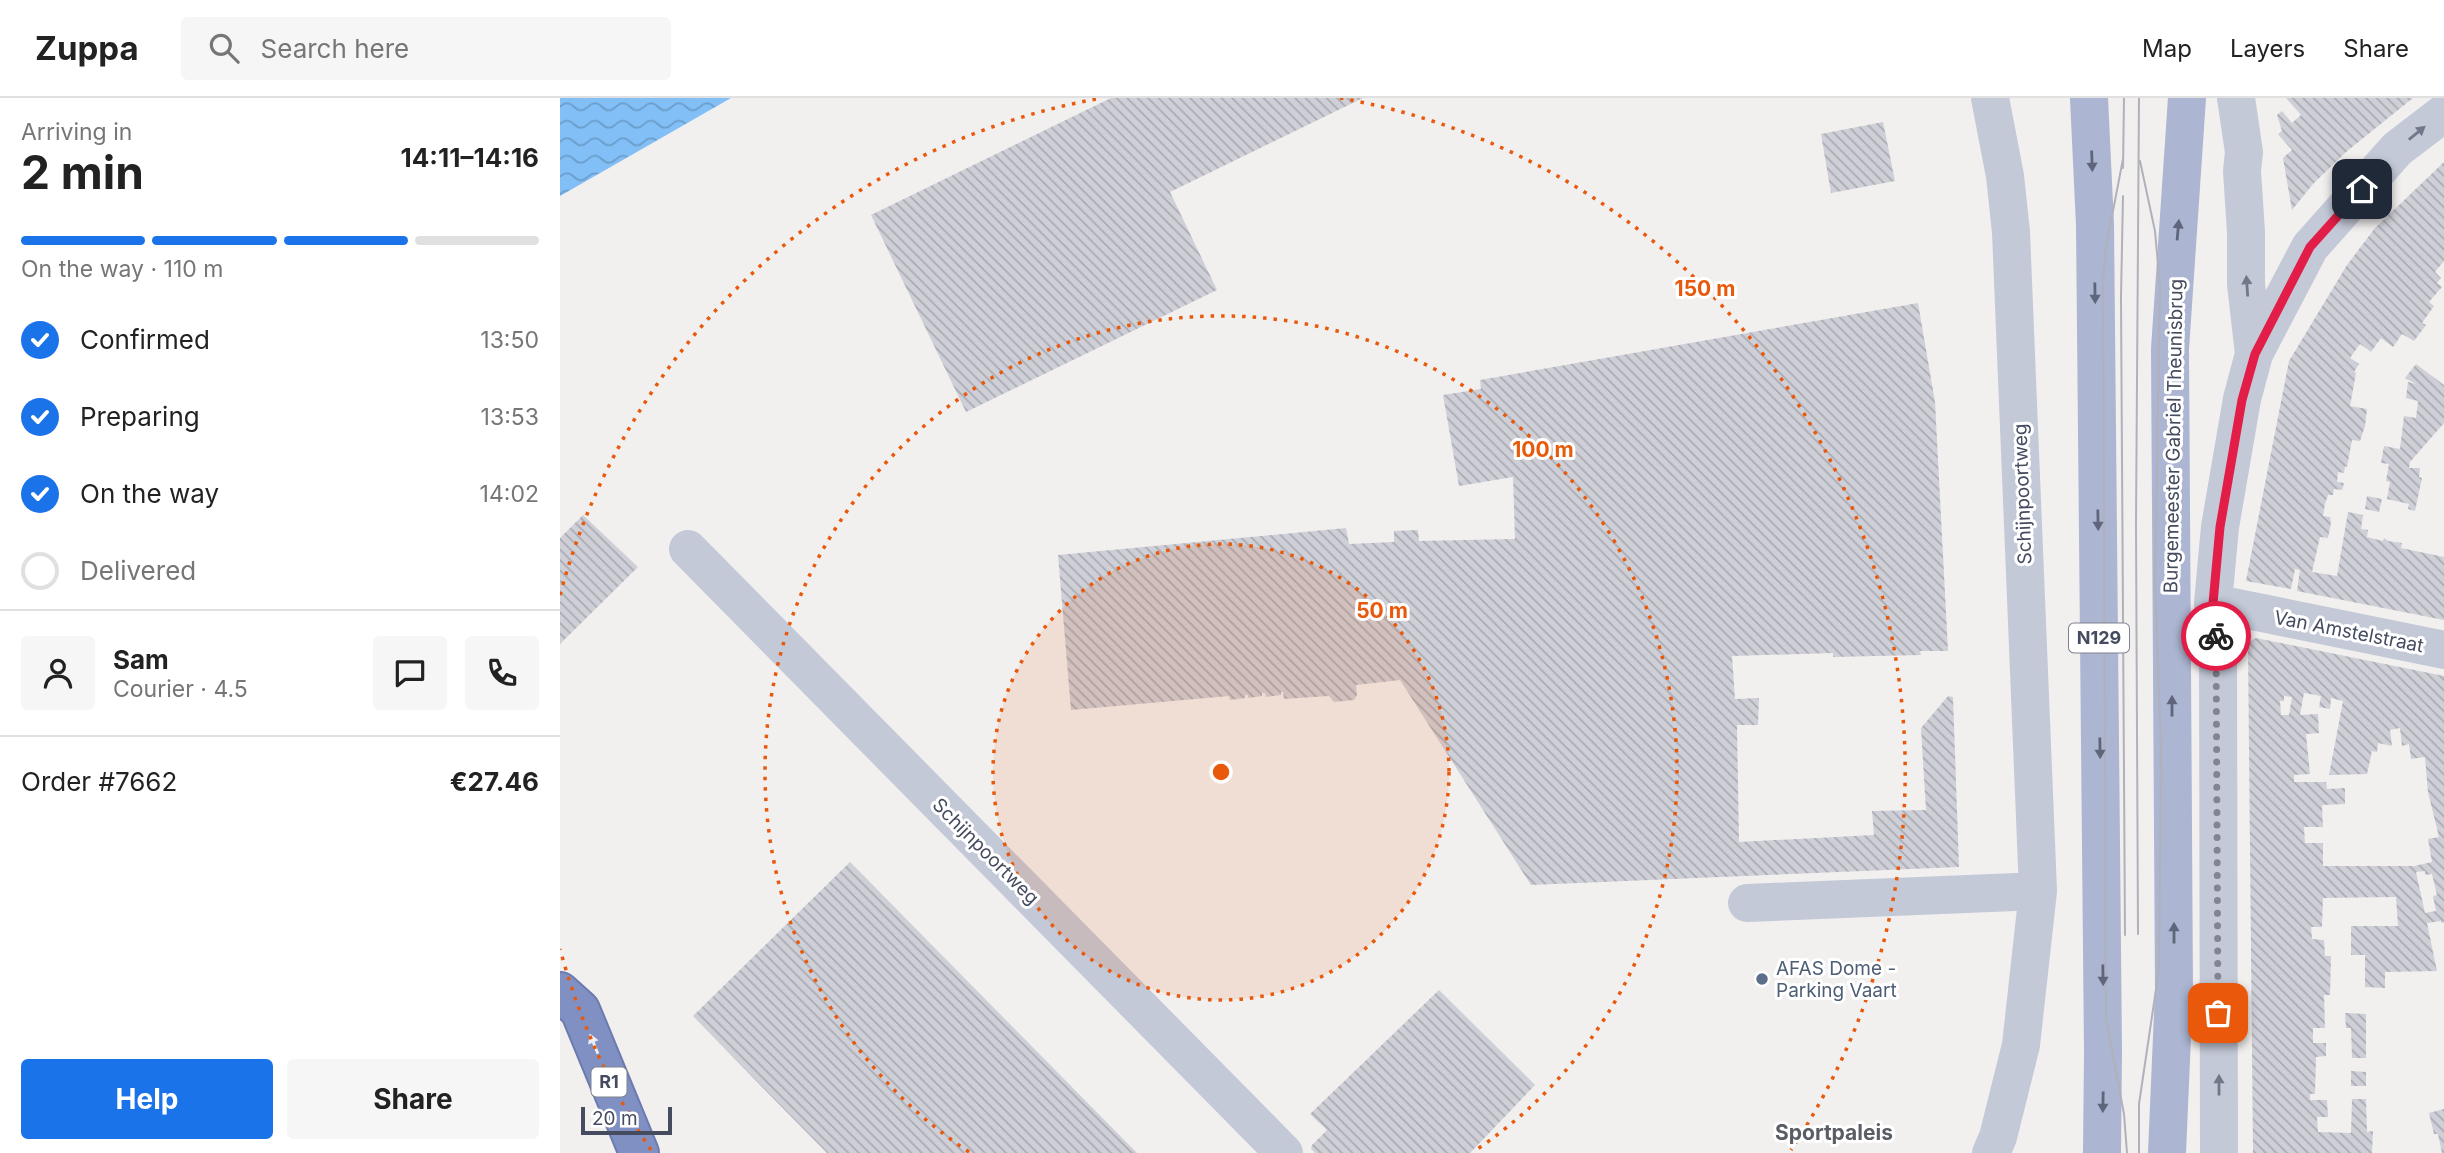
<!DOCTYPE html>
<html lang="en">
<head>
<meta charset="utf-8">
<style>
	body { margin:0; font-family:Inter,sans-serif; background:#f6f6f6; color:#222; height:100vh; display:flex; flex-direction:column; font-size:26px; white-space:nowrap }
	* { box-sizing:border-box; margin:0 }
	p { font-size:23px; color:#767676 }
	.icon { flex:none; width:38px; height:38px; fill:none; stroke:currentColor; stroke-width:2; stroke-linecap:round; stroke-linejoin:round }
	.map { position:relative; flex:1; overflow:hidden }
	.drawer { display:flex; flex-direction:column; background:#fff; width:560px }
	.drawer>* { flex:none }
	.scale { position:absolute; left:21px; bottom:18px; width:91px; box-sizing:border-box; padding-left:7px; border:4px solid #454c5f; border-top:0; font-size:19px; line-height:24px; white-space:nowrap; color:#454c5f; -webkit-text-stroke:5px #fff; paint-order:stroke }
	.pin { position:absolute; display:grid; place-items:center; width:60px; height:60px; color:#fff; margin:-30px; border-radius:14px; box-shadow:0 4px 10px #0006 }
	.courier { position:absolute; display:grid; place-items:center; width:70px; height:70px; margin:-35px; border:5px solid #e11d48; border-radius:50%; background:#fff; color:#222; box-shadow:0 2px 9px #0007 }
	.head em { font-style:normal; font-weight:700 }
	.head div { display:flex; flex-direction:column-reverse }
	.head { display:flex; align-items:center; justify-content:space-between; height:119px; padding:0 21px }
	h1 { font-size:46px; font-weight:700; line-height:52px }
	.bar { display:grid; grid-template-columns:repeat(4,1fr); gap:10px 7px; align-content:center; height:84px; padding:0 21px }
	.bar i { height:9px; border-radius:5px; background:#e0e0e0 }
	.bar .on { background:#1a73e8 }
	.bar p { grid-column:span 4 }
	.line { display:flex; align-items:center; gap:18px; padding:0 21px; border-top:2px solid #e0e0e0 }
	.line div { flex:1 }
	.round { display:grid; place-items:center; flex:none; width:74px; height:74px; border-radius:7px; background:#f6f6f6 }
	ol { padding:0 21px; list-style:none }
	li { display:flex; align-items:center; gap:21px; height:77px }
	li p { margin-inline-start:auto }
	li .icon { padding:7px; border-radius:50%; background:#1a73e8; color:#fff; stroke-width:4 }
	li:last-child { color:#767676 }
	li i { width:38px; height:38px; border:4px solid #e0e0e0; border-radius:50% }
	.action { display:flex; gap:14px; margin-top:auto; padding:14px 21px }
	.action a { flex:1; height:80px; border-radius:7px; background:#1a73e8; color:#fff; font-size:28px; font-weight:700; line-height:80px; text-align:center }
	.action a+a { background:#f6f6f6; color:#222 }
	header { display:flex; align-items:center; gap:42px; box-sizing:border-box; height:98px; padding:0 35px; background:#fff; border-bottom:2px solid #e0e0e0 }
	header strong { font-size:33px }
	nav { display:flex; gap:38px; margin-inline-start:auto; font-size:24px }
	.search { width:490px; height:63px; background:#f6f6f6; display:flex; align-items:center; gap:18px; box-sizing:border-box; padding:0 24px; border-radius:7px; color:#767676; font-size:26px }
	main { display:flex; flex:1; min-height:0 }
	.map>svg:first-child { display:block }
	.water { fill:url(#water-waves) }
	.building { fill:url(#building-back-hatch); fill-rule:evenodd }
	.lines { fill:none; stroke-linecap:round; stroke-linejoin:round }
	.highway-casing { stroke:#6c7baf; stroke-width:42 }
	.minor { stroke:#c4c9d8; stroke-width:38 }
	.major { stroke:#acb5d1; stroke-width:38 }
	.highway { stroke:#8190c3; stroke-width:38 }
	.tram { stroke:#b0b1ba; stroke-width:2 }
	.oneway { fill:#717889 }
	.oneway2 { fill:#5f667c }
	.oneway3 { fill:#eceef6 }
	.done { stroke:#828591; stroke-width:7; stroke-dasharray:0 12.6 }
	.route { stroke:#e11d48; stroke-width:9 }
	.ring { fill:none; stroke:#e8590c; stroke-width:3.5; stroke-dasharray:3.5 7 }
	.service-dot { fill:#5c6f8a; stroke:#fff; stroke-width:2.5 }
	.labels { text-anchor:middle; stroke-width:6; stroke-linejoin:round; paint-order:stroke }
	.shield { fill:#fff; stroke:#7d828f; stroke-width:2 }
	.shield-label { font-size:18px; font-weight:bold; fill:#454c5f }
	.street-label { font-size:19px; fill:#454c5f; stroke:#fff }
	.service-label { font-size:19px; fill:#4e5e75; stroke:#fff; text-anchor:start }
	.neighbourhood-label { font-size:21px; font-weight:bold; fill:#5b5d65; stroke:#fff }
	.centre { fill:#e8590c; stroke:#fff; stroke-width:3.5 }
	.ring-label { font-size:21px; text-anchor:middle; font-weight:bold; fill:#e8590c; stroke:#fff; stroke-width:6; stroke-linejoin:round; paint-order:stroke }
</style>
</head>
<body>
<header>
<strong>Zuppa</strong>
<div class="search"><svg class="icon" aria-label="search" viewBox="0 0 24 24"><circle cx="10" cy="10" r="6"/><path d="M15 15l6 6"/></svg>Search here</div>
<nav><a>Map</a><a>Layers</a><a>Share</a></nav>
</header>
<main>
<section class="drawer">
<div class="head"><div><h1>2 min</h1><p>Arriving in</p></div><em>14:11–14:16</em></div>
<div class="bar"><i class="on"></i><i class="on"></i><i class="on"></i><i></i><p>On the way · 110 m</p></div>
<ol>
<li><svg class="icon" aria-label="check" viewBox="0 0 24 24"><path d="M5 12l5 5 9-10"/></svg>Confirmed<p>13:50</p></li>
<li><svg class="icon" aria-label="check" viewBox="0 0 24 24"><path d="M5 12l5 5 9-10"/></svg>Preparing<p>13:53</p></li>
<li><svg class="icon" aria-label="check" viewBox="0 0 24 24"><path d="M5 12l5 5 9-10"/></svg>On the way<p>14:02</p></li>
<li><i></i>Delivered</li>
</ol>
<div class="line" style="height:126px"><a class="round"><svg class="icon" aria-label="person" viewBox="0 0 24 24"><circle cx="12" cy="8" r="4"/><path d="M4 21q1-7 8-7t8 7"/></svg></a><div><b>Sam</b><p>Courier · 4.5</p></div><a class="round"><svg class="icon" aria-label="chat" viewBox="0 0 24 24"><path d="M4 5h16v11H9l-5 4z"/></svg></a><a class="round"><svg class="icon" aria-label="phone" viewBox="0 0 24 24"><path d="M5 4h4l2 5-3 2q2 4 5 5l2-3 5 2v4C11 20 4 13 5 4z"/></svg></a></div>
<div class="line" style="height:91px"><div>Order #7662</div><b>€27.46</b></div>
<div class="action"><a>Help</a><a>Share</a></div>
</section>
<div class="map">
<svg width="1884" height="1055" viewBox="0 0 1884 1055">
	<defs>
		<pattern id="water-waves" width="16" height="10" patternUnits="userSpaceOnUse" patternTransform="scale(1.75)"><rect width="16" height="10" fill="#81bff6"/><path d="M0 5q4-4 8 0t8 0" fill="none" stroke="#6b9dca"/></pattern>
		<pattern id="building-back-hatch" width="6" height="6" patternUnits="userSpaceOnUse" patternTransform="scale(1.75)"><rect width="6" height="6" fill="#cecfd7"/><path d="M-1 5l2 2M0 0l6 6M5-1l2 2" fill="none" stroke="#a9aab2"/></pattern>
	</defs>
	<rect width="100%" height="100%" fill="#f2efef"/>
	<!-- water -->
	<path class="water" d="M0 0H171L0 98Z"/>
	<!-- building -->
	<path class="building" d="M551 0H803L610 94 657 192 406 314 311 117Z
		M1726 0H1853L1786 54 1753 86 1732 112 1723 60 1732 52 1718 36 1722 33 1717 17 1722 13 1732 25 1741 17Z
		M1323 24 1335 83 1271 95 1261 36Z
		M1884 64V163L1875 174 1881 180 1877 185 1882 189 1869 204 1874 208 1862 225 1866 227 1854 243 1842 236 1833 249 1821 240 1811 254 1800 246 1790 260 1799 266 1794 274 1796 275 1790 308 1807 311 1805 328 1800 343 1792 342 1787 369 1785 368 1784 375 1778 374 1777 384 1784 385 1782 392 1774 391 1773 397H1768L1765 406 1763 418 1770 419 1771 425 1768 440 1760 439 1752 474 1777 478 1788 414 1803 417 1801 431 1808 432 1807 439 1823 443 1824 440 1828 443 1842 445 1841 450 1884 459V522L1737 493 1740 472 1735 471 1731 491 1686 483 1729 263 1787 167 1815 130Z
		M1358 205 1375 304 1388 553H1360L1361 557 1273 559V555L1172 558 1175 601 1199 600 1198 627H1177L1179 744 1314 737 1312 713 1366 712 1361 630 1388 598 1393 599 1399 769 971 787 840 582 796 587 797 597 794 602 774 604 769 598 724 601 723 594H721V597L706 599 705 595H702V598L688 600V597H685V600L670 602 669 598 511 612 498 457 786 430 789 446 834 444V433L858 432 859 443 955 441 953 379 899 388 883 297 921 291 920 282Z
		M1856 266 1884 287V325L1850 364 1849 370H1860L1859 379 1862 380 1855 413 1848 411 1849 406 1827 401 1830 384 1826 383 1829 366 1821 365 1824 348 1840 351 1844 318 1856 320 1858 303 1846 300 1848 284 1856 286 1845 280Z
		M1807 398 1822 401 1819 414 1805 411Z
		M23 417 78 469 0 546V440Z
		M1696 540 1884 578V824L1881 825V823L1867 825 1877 873 1825 874V890L1805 889V857H1791V828H1838L1836 799 1763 800 1762 829H1751L1752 841 1764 842 1765 858H1771L1770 897H1764L1765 930H1753V945H1766V958L1756 959 1755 996H1750V1002H1767L1768 1019H1757L1758 1034 1791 1035 1792 1001H1806L1807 1034 1813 1033 1812 1055H1693L1688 548 1690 543ZM1744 595 1761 598 1759 609 1770 611 1771 600 1783 603 1769 677 1807 676 1812 653 1817 654 1818 645 1832 648 1830 632 1840 630 1842 648 1849 646 1851 661 1865 659 1868 694 1879 739 1868 741 1872 764 1854 768H1763V745H1745L1744 729H1763L1762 707 1785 706V690L1767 691 1766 684H1734V677L1750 676 1746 636 1759 635 1758 616 1740 617ZM1724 598 1732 599 1729 617H1721L1720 603H1724ZM1865 773V777L1872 776 1877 797 1873 798 1876 813 1865 815 1856 774Z
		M290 764 434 910 577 1055H267L201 988 133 918Z
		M879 892 975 987 910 1055H755L751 1051 752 1047 767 1032 750 1016Z
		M1785 915 1806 916V960H1792L1791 930H1786Z
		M1791 973 1806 974V988H1791Z
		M1884 1011V1055H1882L1878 1036H1874L1869 1015Z"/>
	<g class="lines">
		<!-- highway casing -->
		<g class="highway-casing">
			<path id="highway" d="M0 894 20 912 79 1055"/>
		</g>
		<!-- minor -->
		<path class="minor" d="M1430 0 1445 78 1451 134 1478 793 1461 947 1438 1039 1431 1055
			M1676 0 1684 54 1682 73 1686 134V186L1694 256
			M128 451 724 1055
			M1653 505 1884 552
			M1187 805 1478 793
			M1659 1055 1658 552 1653 505 1660 429 1682 301 1694 256 1750 149 1837 51 1884 15"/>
		<!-- major -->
		<path class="major" d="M1529 0 1535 127 1543 954 1542 1055
			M1607 1055 1614 892 1610 251 1627 0"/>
		<!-- highway -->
		<use href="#highway" class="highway"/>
		<!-- tram -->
		<path class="tram" d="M1563 61 1546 149 1543 182 1546 921 1564 1016 1567 1055
			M1563 70 1564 0
			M1563 98 1561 199 1565 837
			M1578 836 1576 427 1579 0
			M1579 1055V1006L1599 871 1601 651 1595 484 1600 189 1595 133 1580 63"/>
	</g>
	<!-- one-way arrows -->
	<defs><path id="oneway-solid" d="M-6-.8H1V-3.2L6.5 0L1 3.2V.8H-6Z" transform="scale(1.75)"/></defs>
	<g class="oneway">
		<use href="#oneway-solid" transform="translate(1857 35) rotate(-39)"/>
		<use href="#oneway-solid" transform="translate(1687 188) rotate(-94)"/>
		<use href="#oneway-solid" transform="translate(1659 987) rotate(-90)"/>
	</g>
	<g class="oneway2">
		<use href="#oneway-solid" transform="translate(1532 63) rotate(88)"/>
		<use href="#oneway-solid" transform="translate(1618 132) rotate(-85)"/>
		<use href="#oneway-solid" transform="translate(1535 195) rotate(89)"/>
		<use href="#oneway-solid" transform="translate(1538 422) rotate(89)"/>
		<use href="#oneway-solid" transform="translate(1612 608) rotate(-90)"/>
		<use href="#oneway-solid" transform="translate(1540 650) rotate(89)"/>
		<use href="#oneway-solid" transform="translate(1614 835) rotate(-90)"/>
		<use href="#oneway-solid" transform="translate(1543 877) rotate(89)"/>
		<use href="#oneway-solid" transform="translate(1543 1004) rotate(91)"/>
	</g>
	<use class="oneway3" href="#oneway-solid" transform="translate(34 946) rotate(-112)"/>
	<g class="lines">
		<!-- done -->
		<path class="done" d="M1656 538 1658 915"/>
		<!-- route -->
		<path class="route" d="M1656 538 1653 505 1660 429 1682 302 1695 256 1750 149 1802 91"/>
	</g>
	<!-- distance rings -->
	<circle cx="661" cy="674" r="228" fill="#e8590c" fill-opacity=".12"/>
	<g class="ring">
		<circle cx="661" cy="674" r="228"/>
		<path d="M409 1054A456 456 0 1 1 913 1054"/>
		<path d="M91 1052A684 684 0 0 1 0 851M0 497A684 684 0 0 1 542 0M780 0A684 684 0 0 1 1231 1052"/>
	</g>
	<!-- markers -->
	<circle class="service-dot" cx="1202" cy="881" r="7"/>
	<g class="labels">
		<!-- shield labels -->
		<g class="shield">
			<rect x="1509" y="525.5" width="60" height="29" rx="5"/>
			<rect x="31.5" y="969.5" width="35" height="29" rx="5"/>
		</g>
		<g class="shield-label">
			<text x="1539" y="546">N129</text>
			<text x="49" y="990">R1</text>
		</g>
		<!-- street labels -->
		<g class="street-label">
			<text transform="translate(1613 338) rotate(-89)" y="7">Burgemeester Gabriel Theunisbrug</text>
			<text transform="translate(1462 396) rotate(-92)" y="7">Schijnpoortweg</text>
			<text transform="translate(1789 533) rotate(11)" y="7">Van Amstelstraat</text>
			<text transform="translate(426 753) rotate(45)" y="7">Schijnpoortweg</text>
		</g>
		<!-- service labels -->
		<g class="service-label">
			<text x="1216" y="877">AFAS Dome -<tspan x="1216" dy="22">Parking Vaart</tspan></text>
		</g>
		<!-- neighbourhood labels -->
		<g class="neighbourhood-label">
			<text x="1274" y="1042">Sportpaleis</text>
		</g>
	</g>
	<circle cx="661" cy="674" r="10" class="centre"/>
	<g class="ring-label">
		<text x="1145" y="198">150 m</text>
		<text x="983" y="359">100 m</text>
		<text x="822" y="520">50 m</text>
	</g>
</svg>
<div class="scale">20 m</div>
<div class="pin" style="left:1658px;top:915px;background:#ea580c"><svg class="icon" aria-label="bag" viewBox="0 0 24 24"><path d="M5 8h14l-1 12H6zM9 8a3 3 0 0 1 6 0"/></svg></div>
<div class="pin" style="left:1802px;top:91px;background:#1f2937"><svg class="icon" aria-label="home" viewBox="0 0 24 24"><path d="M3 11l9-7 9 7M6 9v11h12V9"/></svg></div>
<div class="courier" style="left:1656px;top:538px"><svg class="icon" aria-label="bike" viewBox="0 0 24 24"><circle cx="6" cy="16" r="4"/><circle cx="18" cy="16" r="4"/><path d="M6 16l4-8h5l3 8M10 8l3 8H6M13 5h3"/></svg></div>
</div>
</main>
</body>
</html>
